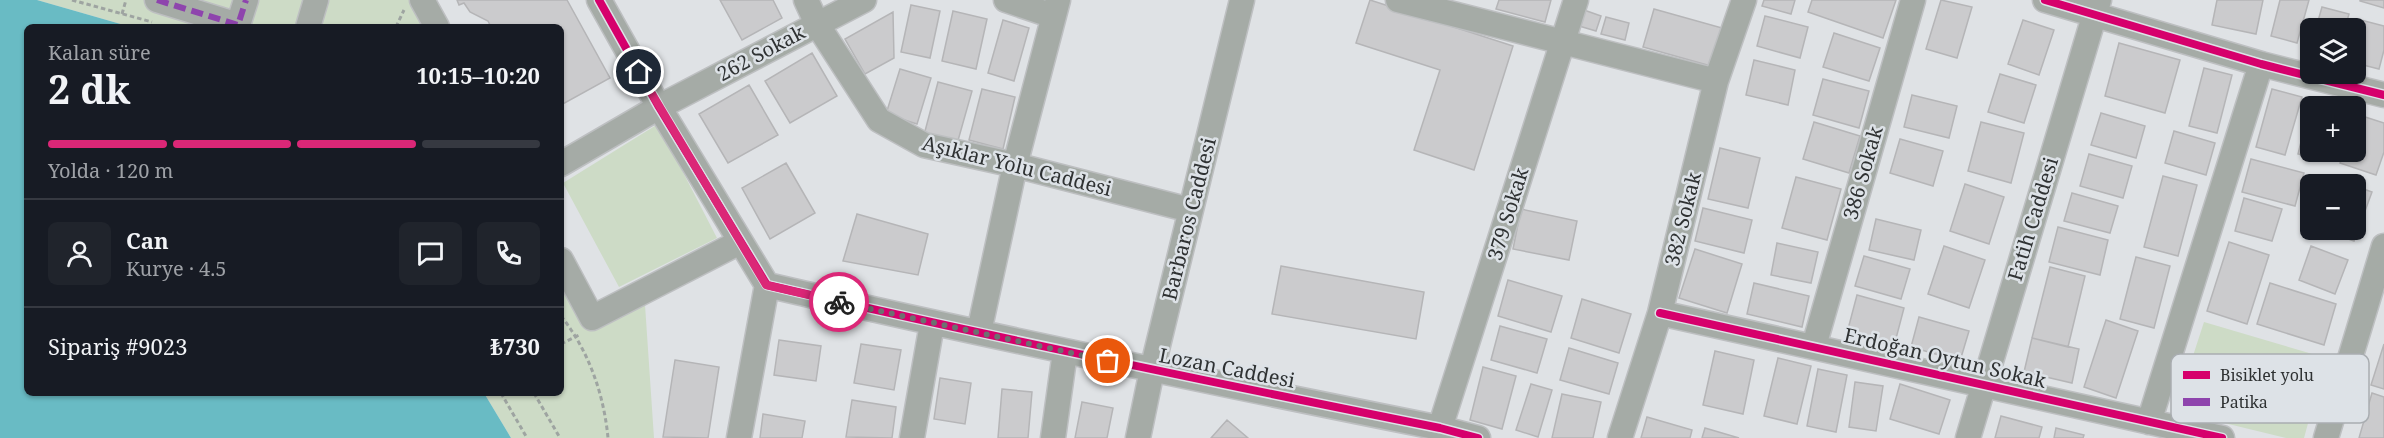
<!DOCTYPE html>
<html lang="tr">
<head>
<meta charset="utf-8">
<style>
	body { margin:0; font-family:"Noto Serif",serif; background:#20242c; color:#f1f3f6; height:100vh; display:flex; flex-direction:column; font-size:22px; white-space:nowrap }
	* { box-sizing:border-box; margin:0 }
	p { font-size:20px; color:#9ea1a6 }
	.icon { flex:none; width:33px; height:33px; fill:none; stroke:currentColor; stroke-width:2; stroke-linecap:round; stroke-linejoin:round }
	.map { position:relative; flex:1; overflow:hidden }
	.details { position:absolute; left:24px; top:24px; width:540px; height:372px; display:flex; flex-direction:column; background:#171b24; border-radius:9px; box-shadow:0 2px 4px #0004 }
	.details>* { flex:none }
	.tools { position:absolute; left:2300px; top:18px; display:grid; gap:12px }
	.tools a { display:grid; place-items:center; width:66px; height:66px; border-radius:9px; background:#171b24; box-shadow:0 2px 4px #0004; font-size:30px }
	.pin { position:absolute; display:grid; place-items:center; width:51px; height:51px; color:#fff; margin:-26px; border:3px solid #fff; border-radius:50%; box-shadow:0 2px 6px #0007 }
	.courier { position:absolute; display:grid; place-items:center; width:60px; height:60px; margin:-30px; border:4px solid #db2777; border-radius:50%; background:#fff; color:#222; box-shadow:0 2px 8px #0007 }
	.headline em { font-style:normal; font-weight:700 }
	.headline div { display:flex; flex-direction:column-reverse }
	.headline { display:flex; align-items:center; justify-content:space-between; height:102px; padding:0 24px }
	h1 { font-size:39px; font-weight:700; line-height:45px }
	.bar { display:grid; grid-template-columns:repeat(4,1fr); gap:9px 6px; align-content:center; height:72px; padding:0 24px }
	.bar i { height:8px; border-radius:4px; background:#363941 }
	.bar .current { background:#db2777 }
	.bar p { grid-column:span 4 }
	.line { display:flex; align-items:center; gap:15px; padding:0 24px; border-top:2px solid #363941 }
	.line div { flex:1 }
	.round { display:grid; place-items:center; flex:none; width:63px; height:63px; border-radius:9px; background:#20242c }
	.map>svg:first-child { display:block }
	.green { fill:#cddbc6 }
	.water { fill:#69bbc4 }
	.building { fill:#cbcbcd; stroke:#b5b5b7; stroke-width:1.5 }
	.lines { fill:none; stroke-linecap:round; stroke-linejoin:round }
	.minor-casing { stroke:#bdbfc1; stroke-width:27 }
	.path { stroke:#9ea4a1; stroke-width:3; stroke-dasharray:4.5 3; stroke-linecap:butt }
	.minor { stroke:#a5aba6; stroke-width:24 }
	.quiet { stroke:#8e44ad; stroke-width:6; stroke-dasharray:12 6; stroke-linecap:butt }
	.cycleway-casing { stroke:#dde2e7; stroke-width:11 }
	.cycleway { stroke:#d6006c; stroke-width:8 }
	.done { stroke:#6d7071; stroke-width:6; stroke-dasharray:0 10.8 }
	.route { stroke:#db2777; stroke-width:8 }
	.labels { text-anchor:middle; stroke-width:5; stroke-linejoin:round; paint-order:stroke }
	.street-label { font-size:20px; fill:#2f3233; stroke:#dde2e7 }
	.key { fill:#dde2e7; stroke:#a9adb1; stroke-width:1.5 }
	.key-label { font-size:16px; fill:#2f3233 }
</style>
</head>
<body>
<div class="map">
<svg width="2384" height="438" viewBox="0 0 2384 438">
	<rect width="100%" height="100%" fill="#dfe2e5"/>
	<!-- green -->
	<path class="green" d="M37 0H422L437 27H131Z
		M658 124 717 238 619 287 563 183Z
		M561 260 592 318 644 290 654 438H511L484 393H561Z
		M2204 322 2326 358 2304 438H2286L2175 411Z"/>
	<!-- water -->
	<path class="water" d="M0 0H37L131 27H27V393H484L511 438H0Z"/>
	<!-- building -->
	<path class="building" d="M457 0H567L610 78 561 105V27H491L488 21 470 12 464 3 459 5Z
		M720 0H773L782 18 742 40Z
		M1370 0 1513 46 1474 170 1414 150 1440 70 1356 43Z
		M1499 0H1551L1545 22 1496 9Z
		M1764 0H1795L1791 14 1762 6Z
		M1812 0H1896L1883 38 1808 12Z
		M1941 0 1972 7 1957 58 1926 49Z
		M2217 0H2263L2256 34 2212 25Z
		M2280 0H2309L2297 43 2271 36Z
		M2360 0H2384V8L2360 1Z
		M911 5 940 11 930 58 901 52Z
		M2322 7 2349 14 2345 28H2316Z
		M1654 9 1722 28 1711 66 1643 47Z
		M1584 10 1601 16 1596 31 1579 26Z
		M953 11 987 19 976 69 942 61Z
		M893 12 894 58 865 74 845 39Z
		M1765 16 1808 27 1800 58 1757 46Z
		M1606 17 1629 23 1625 40 1601 34Z
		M2357 19 2384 26V50L2379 69 2355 63 2354 28Z
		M1003 20 1029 28 1014 81 988 73Z
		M2023 20 2054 30 2039 75 2008 64Z
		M1834 33 1880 48 1869 81 1823 67Z
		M2119 43 2180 60 2165 113 2105 96Z
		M812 53 837 96 790 123 765 81Z
		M1754 60 1795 70 1788 105 1746 95Z
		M2204 68 2232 75 2217 133 2189 126Z
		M900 69 931 78 917 124 886 114Z
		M2000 74 2036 85 2024 123 1988 112Z
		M1823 79 1869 91 1859 128 1813 115Z
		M938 82 972 91 957 144 924 135Z
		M749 85 778 135 728 163 699 114Z
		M982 89 1015 97 1003 149 969 140Z
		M2272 89 2302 97 2285 155 2256 147Z
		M1912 95 1957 106 1949 138 1904 127Z
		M2310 106V152H2329L2327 161 2298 154Z
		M2101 113 2145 126 2136 158 2091 145Z
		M2356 114 2384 123V152L2376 175 2340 163 2344 152H2355Z
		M1814 122 1860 136 1849 173 1803 159Z
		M1981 122 2024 133 2011 183 1968 171Z
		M2174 131 2215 143 2206 175 2165 163Z
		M1900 139 1943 151 1933 186 1890 173Z
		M1720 148 1760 158 1748 208 1708 199Z
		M2089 154 2132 166 2123 198 2080 186Z
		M2251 159 2304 173 2295 206 2242 192Z
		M786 163 815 213 770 239 742 188Z
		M2163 176 2197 185 2178 256 2144 247Z
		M2330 176 2352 184H2327Z
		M1796 177 1841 189 1827 240 1782 228Z
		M1965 184 2004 197 1989 244 1950 231Z
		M2355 186 2372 192 2354 241 2323 230H2355Z
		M2072 193 2118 206 2110 233 2064 221Z
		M2244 198 2282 209 2272 241 2235 231Z
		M1703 208 1752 220 1744 253 1695 241Z
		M1521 209 1577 221 1569 260 1513 249Z
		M857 214 928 234 918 275 843 261Z
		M1876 219 1921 230 1914 260 1869 250Z
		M2058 227 2108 240 2100 275 2049 262Z
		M2229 242 2269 255 2247 324 2207 311Z
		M1777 243 1818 252 1811 283 1771 275Z
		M1944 246 1985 260 1969 308 1928 294Z
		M2311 246 2348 260 2335 294 2299 280Z
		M1695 249 1742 264 1727 313 1679 298Z
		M1864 256 1910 269 1901 299 1855 286Z
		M2136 257 2170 266 2154 328 2120 319Z
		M1281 266 1424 292 1416 339 1272 314Z
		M2050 267 2085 276 2068 347 2032 338Z
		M1508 280 1562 296 1551 332 1498 316Z
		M1754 283 1809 296 1802 327 1747 314Z
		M2270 283 2336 304 2324 345 2257 324Z
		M1857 295 1904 308 1894 346 1847 333Z
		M1582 299 1631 314 1619 353 1571 338Z
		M1919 317 1969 331 1960 361 1911 347Z
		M2106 320 2138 331 2116 398 2084 387Z
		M1500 326 1547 339 1537 373 1491 360Z
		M2032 338 2079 349 2072 383 2024 372Z
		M779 340 821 346 816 381 774 375Z
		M861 344 901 350 894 390 854 383Z
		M2384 344V389L2371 385Z
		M1569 348 1618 363 1609 394 1560 380Z
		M1715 351 1754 360 1743 414 1703 405Z
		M1778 358 1811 366 1797 424 1764 416Z
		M675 360 719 367 708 438 663 437Z
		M1483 367 1516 376 1502 429 1470 420Z
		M1818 369 1847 375 1836 432 1807 426Z
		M940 378 971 383 965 424 934 419Z
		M1855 382 1883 386 1876 431 1849 427Z
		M1531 384 1552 390 1538 437 1516 430Z
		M1900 384 1950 400 1939 434 1890 419Z
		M1002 389 1032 392 1028 438H998Z
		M2372 393 2384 397V438H2359Z
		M1562 394 1601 402 1593 438H1552Z
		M852 400 896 407 892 438 846 437Z
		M1082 402 1113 408 1107 438H1075Z
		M763 414 805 421 802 438H760Z
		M2001 416 2042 427 2039 438H1995Z
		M1647 417 1692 430 1690 438H1641Z
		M1227 420 1248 438H1211Z
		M1705 428 1739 438H1702Z
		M2056 428 2084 435 2083 438H2054Z"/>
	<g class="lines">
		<!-- minor casing -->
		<g class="minor-casing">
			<path id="minor" d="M157 0 238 25 246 0
				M422 0 437 27
				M599 0 659 107 767 285C990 337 1215 383 1440 428L1478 438
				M806 0 817 24 879 120 924 145 1015 165 1190 210
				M1006 0 1053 16
				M1398 0 1716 81
				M2045 0 2261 64 2384 95
				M308 27 316 0
				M561 164 659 107 864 0
				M561 260 592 318 740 242
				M1660 313 2222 438
				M979 332 1015 165 1058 0
				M1814 346 1913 0
				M2149 422 2261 64
				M1440 428 1576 0
				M739 438 767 285
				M912 438 932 324
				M1053 438 1065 352
				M1138 438 1152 370 1242 0
				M1620 438 1660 313 1716 81 1744 0
				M1968 438 2099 0
				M2326 438 2384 246"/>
		</g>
		<!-- path -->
		<path class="path" d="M72 0 152 22
			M122 14 126 0
			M396 27 404 10
			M561 316C589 351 604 395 608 438
			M561 344 581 334
			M501 393 527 438
			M534 393 560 438"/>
		<!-- minor -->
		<use href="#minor" class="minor"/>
		<!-- quiet -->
		<path class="quiet" d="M157 0 238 25 246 0"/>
		<!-- cycleway casing -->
		<g class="cycleway-casing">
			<path id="cycleway" d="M599 0 659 107 767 285C990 337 1215 383 1440 428L1478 438
				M2045 0 2261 64 2384 95
				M1660 313 2222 438"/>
		</g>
		<!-- cycleway -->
		<use href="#cycleway" class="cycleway"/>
	</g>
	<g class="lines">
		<!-- done -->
		<path class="done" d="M839 302 1108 361"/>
		<!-- route -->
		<path class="route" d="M639 72 766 285 839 302"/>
	</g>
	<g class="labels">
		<!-- street labels -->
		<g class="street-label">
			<text transform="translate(761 53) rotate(-28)" y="7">262 Sokak</text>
			<text transform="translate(1017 166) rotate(14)" y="7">Aşıklar Yolu Caddesi</text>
			<text transform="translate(1863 173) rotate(-74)" y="7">386 Sokak</text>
			<text transform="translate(1508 214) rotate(-73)" y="7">379 Sokak</text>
			<text transform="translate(1189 219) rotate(-76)" y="7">Barbaros Caddesi</text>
			<text transform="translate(1683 219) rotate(-76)" y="7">382 Sokak</text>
			<text transform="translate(2033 219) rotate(-73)" y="7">Fatih Caddesi</text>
			<text transform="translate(1945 358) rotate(13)" y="7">Erdoğan Oytun Sokak</text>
			<text transform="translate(1227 368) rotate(11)" y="7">Lozan Caddesi</text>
		</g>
	</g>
	<!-- legend -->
	<rect x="2171" y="354" width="198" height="69" rx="9" class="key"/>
	<rect x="2183" y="371" width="27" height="8" fill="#d6006c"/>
	<rect x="2183" y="398" width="27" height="8" fill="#8e44ad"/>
	<g class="key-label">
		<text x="2220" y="381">Bisiklet yolu</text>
		<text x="2220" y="408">Patika</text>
	</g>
</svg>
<div class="tools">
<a><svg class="icon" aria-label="layers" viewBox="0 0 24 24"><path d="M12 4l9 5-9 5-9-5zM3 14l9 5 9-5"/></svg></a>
<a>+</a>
<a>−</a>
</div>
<div class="pin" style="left:1108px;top:361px;background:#ea580c"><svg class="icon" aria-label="bag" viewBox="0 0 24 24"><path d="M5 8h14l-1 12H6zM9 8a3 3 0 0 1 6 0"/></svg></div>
<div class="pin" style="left:639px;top:72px;background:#1f2937"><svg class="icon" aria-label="home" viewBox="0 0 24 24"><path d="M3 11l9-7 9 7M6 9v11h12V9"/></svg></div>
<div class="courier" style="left:839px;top:302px"><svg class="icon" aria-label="bike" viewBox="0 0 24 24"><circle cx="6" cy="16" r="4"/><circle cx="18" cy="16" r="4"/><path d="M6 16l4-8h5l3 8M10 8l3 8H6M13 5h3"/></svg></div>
<section class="details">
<div class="headline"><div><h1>2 dk</h1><p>Kalan süre</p></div><em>10:15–10:20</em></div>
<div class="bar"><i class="current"></i><i class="current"></i><i class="current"></i><i></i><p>Yolda · 120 m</p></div>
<div class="line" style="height:108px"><a class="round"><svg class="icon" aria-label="person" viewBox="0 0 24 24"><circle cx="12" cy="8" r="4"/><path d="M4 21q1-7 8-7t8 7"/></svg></a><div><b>Can</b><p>Kurye · 4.5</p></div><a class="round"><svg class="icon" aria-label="chat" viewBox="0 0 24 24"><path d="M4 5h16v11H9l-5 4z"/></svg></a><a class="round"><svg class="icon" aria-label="phone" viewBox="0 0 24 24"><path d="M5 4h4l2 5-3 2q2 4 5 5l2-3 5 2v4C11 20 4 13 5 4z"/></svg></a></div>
<div class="line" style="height:78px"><div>Sipariş #9023</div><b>₺730</b></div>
</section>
</div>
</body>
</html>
